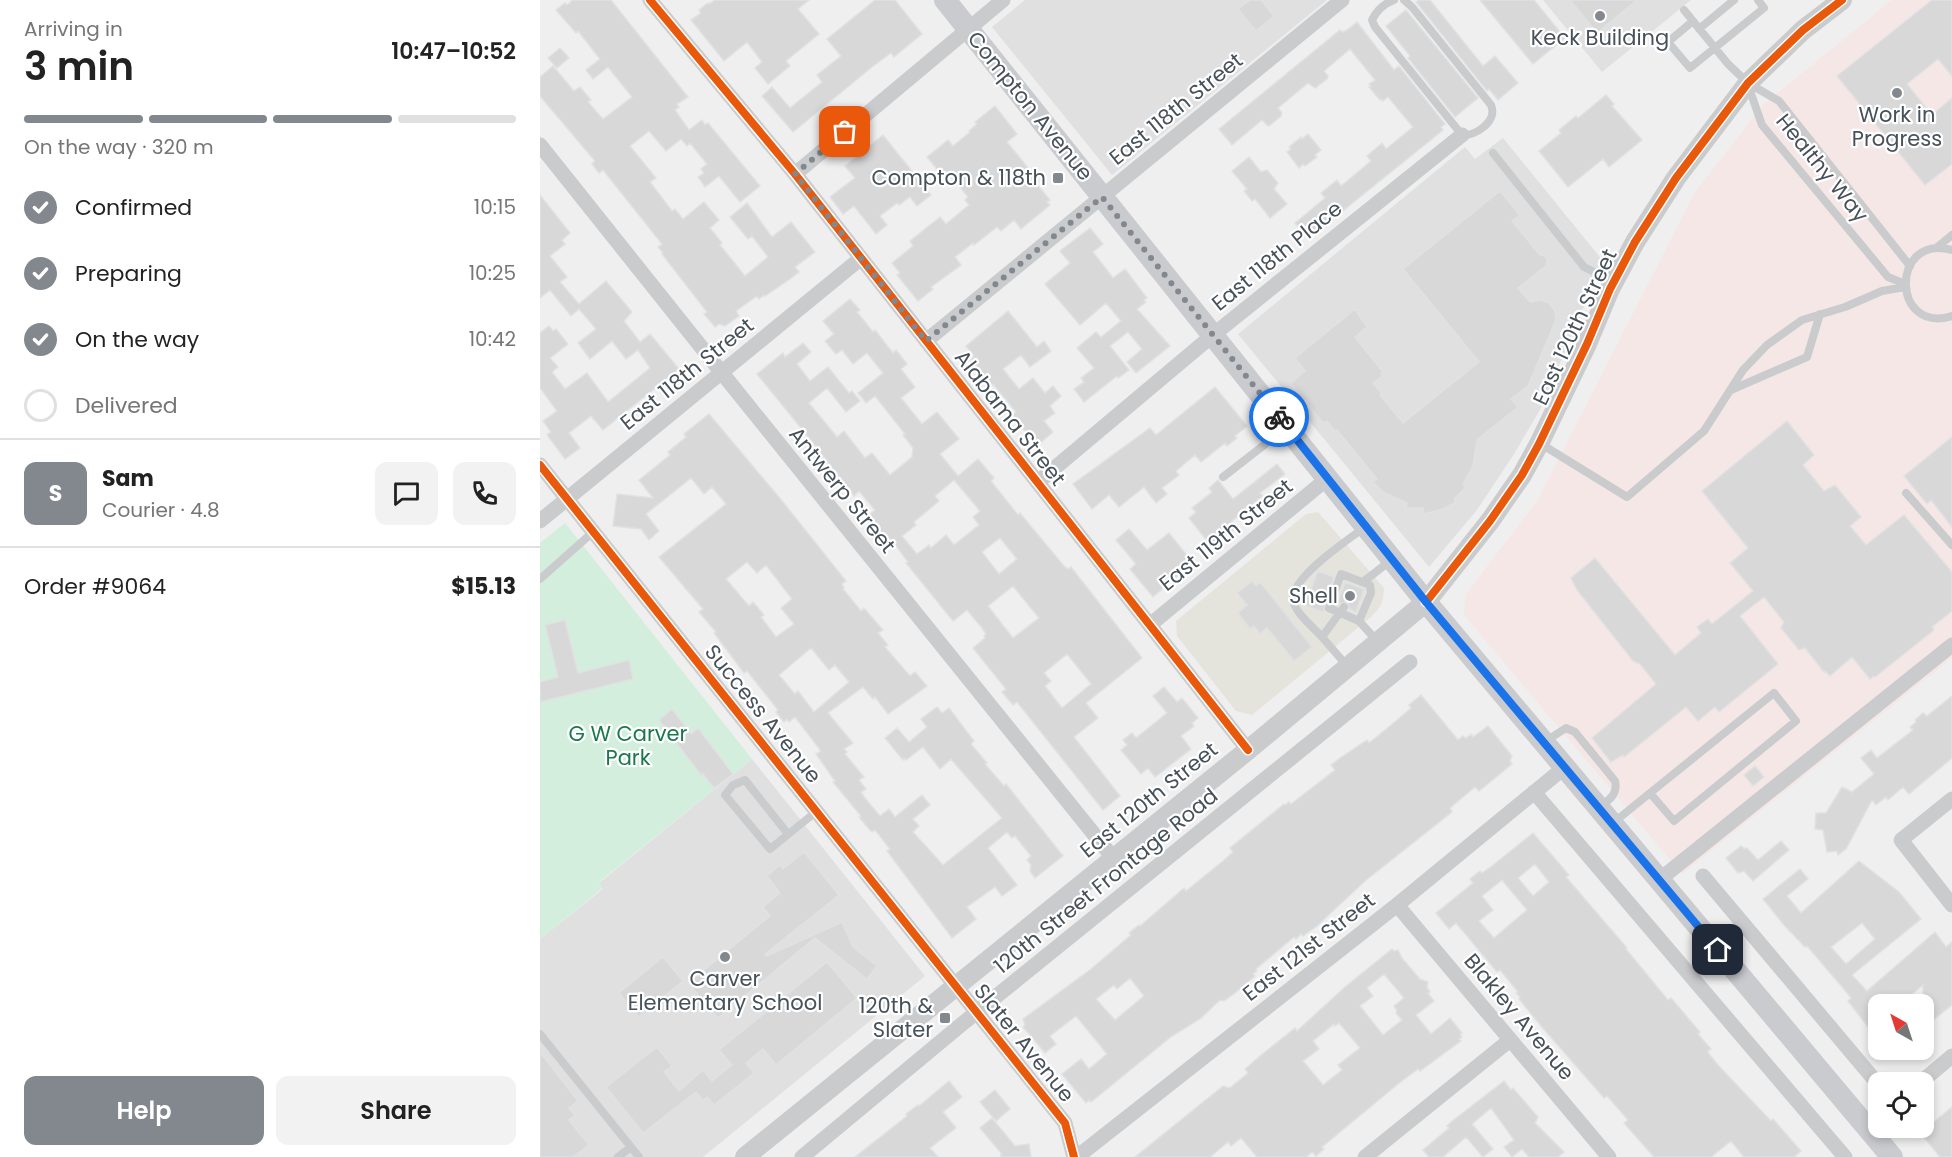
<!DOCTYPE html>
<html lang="en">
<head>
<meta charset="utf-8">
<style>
	body { margin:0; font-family:Poppins,sans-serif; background:#f2f2f2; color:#222; height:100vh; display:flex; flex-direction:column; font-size:22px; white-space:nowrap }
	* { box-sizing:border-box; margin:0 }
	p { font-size:20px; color:#767676 }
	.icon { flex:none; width:33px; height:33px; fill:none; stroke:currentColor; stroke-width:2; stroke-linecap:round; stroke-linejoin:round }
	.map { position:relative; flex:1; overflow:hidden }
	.sheet { display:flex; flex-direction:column; background:#fff; width:540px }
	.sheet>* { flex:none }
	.needle { width:39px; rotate:321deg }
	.fabs { position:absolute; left:1328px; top:994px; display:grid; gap:12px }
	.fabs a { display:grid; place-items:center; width:66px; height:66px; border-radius:12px; background:#fff; box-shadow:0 3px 9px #0003; font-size:30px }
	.pin { position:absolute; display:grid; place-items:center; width:51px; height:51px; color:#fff; margin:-26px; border-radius:12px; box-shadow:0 3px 9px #0006 }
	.courier { position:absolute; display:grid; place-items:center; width:60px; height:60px; margin:-30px; border:4px solid #1a73e8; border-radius:50%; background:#fff; color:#222; box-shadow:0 2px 8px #0007 }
	.head em { font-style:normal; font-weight:600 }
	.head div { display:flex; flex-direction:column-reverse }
	.head { display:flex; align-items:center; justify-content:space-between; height:102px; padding:0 24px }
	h1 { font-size:39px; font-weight:600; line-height:45px }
	.bar { display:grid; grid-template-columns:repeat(4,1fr); gap:9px 6px; align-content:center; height:72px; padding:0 24px }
	.bar i { height:8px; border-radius:4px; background:#e0e0e0 }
	.bar .current { background:#82888e }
	.bar p { grid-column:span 4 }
	.line { display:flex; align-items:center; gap:15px; padding:0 24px; border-top:2px solid #e0e0e0 }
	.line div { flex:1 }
	.round { display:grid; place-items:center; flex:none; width:63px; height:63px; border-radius:12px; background:#f2f2f2 }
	ol { padding:0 24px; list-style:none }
	li { display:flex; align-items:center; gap:18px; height:66px }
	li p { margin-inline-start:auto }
	li .icon { padding:6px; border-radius:50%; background:#82888e; color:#fff; stroke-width:4 }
	li:last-child { color:#767676 }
	li i { width:33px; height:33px; border:3px solid #e0e0e0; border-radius:50% }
	.action { display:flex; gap:12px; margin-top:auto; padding:12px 24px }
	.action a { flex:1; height:69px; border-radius:12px; background:#82888e; color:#fff; font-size:24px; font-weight:600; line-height:69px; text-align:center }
	.action a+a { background:#f2f2f2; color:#222 }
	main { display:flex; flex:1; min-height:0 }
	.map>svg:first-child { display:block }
	.commercial { fill:#e4e3dc }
	.education { fill:#e1e0e0 }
	.medical { fill:#f5e7e6 }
	.green { fill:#d4eede }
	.building { fill:#d8d8d9; stroke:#e0e1e2; stroke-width:1.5; fill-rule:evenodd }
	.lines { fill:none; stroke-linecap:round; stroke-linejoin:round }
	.service { stroke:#c9cbcd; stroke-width:8 }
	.minor { stroke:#c9cbcd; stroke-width:15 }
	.tertiary { stroke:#c9cbcd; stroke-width:20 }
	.secondary { stroke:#cacbce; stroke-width:22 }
	.cycleway-casing { stroke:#fff; stroke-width:11 }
	.cycleway { stroke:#e8590c; stroke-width:8 }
	.done { stroke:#82888e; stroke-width:6; stroke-dasharray:0 10.8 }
	.route { stroke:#1a73e8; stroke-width:8 }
	.poi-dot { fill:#82888e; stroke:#fff; stroke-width:2 }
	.labels { text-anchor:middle; stroke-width:4.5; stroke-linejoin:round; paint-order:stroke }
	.poi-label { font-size:21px; fill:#47515a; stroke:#fff }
	.street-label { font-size:21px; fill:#47515a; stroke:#fff }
	.park-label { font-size:21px; fill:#1a794c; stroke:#fff }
</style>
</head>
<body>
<main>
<section class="sheet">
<div class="head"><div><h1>3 min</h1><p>Arriving in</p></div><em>10:47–10:52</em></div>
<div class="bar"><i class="current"></i><i class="current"></i><i class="current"></i><i></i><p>On the way · 320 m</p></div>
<ol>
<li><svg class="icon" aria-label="check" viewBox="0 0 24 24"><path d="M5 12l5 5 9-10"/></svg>Confirmed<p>10:15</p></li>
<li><svg class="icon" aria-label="check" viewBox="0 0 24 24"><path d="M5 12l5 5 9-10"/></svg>Preparing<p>10:25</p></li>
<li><svg class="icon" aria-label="check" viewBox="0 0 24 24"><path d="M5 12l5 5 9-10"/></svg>On the way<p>10:42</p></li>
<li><i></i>Delivered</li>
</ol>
<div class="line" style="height:108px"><b class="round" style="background:#82888e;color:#fff">S</b><div><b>Sam</b><p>Courier · 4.8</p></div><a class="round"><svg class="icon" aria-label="chat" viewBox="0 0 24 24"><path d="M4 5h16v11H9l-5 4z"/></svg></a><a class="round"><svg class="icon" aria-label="phone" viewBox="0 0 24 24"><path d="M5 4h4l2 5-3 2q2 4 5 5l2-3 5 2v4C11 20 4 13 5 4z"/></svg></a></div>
<div class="line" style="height:78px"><div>Order #9064</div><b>$15.13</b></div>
<div class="action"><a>Help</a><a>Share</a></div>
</section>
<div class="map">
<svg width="1412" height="1157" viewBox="0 0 1412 1157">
	<rect width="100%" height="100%" fill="#efefef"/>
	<!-- commercial -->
	<path class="commercial" d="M778 512 844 588 843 599 840 607 831 617 712 715 696 711 637 636 636 621 766 514Z"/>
	<!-- education -->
	<path class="education" d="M485 0H787L572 175 452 27Z
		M1003 0H1151L1062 72Z
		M963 138 1063 261 1001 408 974 454 937 510 889 567 698 334 925 147 935 159Z
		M212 759 385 976 163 1157H0V939L63 889 59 883Z"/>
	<!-- medical -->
	<path class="medical" d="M1352 0H1412V658L1142 874 924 615 926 594 997 501 1155 192 1223 105Z"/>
	<!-- green -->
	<path class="green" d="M25 523 212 759 59 882 63 888 0 939V543Z"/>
	<!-- building -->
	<path class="building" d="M33 0H71L148 97 137 104 139 107 135 110 149 130 162 120 165 125 168 123 220 186 200 202 179 176 165 187 158 177 164 173 161 169 167 164 150 143 147 146 141 139 126 151 109 131 90 146 116 178 110 182 132 211 135 209 143 219 164 202 179 220 170 228 182 243 180 245 205 276 228 257 212 236 208 239 190 217 207 203 232 237 251 222 275 252 255 267 259 272 250 279 225 296 224 295 219 299 217 296 196 311 199 316 185 326 179 324 175 327 164 314 167 312 122 254 123 253 118 247 122 244 63 170 59 173 52 164 55 161 0 96V77L13 66 34 91 40 87 51 100 48 102 63 119 92 97 68 67 53 79 46 70 60 59 38 31 36 33 16 10 25 3 27 5Z
		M175 0H269L258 9 279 34 246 61 250 66 228 84 215 68 222 62 207 42 184 61 151 20 161 13 159 10 168 3 169 4Z
		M335 0H355L382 34 354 57 351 53 332 67 253 132 222 96 232 87 250 108 282 82 277 75 301 56 287 39Z
		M710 0H721L734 16 716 31 698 9Z
		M879 0H890L943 66 955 56 978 83 958 100 949 89 947 91 876 2Z
		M940 0H994L1025 38 993 64Z
		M1030 0H1097L1057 33Z
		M1392 0H1412V76L1398 59 1367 84 1392 115 1412 98V164L1385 185 1297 76Z
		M866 10 938 98 915 117 868 58 870 56 846 26Z
		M817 22 854 70 859 66 905 124 901 127 903 130 768 239 755 223 785 198 781 193 797 180 801 186 831 161 827 156 842 143 846 149 873 127 848 97 843 101 842 99 840 100 829 87 831 86 829 84 835 80 810 49 784 71 788 76 787 79 775 88 768 83 738 108 742 113 741 116 729 126 727 125 722 120 692 145 679 129 800 30 802 32 807 30Z
		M20 48 29 58 17 68 8 58Z
		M1066 95 1074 104 1072 106 1102 140 1069 167 1063 159 1028 187 999 151 1021 133 1019 130 1036 116 1038 118Z
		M455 106 477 134 467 142 498 180 495 182 510 200 507 202 510 205 481 229 474 220 461 231 457 227 434 245 433 243 415 257 421 265 391 287 393 289 378 301 357 275 360 273 352 263 373 246 370 241 400 217 406 224 429 205 425 200 428 197 411 176 406 180 387 157 408 140 413 146 430 132 429 131 437 124 435 122Z
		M768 134 781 150 775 155 777 157 765 166 763 164 759 168 747 152 751 149 749 147 761 137 762 139Z
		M343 135 391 195 377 206 370 197 359 205 357 203 340 216 347 225 336 234 314 206 303 214 290 197 315 178 305 166Z
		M709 157 721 172 727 170 738 183 734 189 747 204 730 218 715 199 712 201 704 191 707 189 692 171Z
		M960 191 980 215 972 221 999 254 1005 256 1007 259 1006 266 978 288 990 302 1000 300 1009 303 1015 311 1016 320 988 386 971 399 978 407 937 440 933 466 923 484 926 487 914 499 916 502 903 509 884 514 883 508H866L867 503 843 492 833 482 837 479 797 430 795 431 787 421 783 423 751 383 765 371 755 358 815 309 827 327 815 337 843 372 841 374 843 376 833 383 842 394 840 395 863 423 939 362 863 269Z
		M0 195 30 233 22 240 25 244 10 256 27 277 20 282 39 304 66 281 92 312 84 321 100 342 110 334 139 369 63 430 51 416 29 433 40 448 25 459 7 435 11 432 3 421 17 411 0 388V333L9 326 13 331 16 329 28 344 10 358 18 367 12 372 25 389 47 373 68 402 110 368 98 350 86 359 72 341 50 359 38 343 56 329 39 309 31 316 10 290 0 298Z
		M550 228 563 244 553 252 573 278 585 269 607 298 604 300 606 302 597 309 630 346 596 373 587 362 602 349 588 332 570 346 589 370 578 378 577 376 544 402 534 389 544 382 541 378 554 368 537 348 556 332 561 337 581 321 566 303 540 325 505 284 530 263 520 251Z
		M310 299 320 310 317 312 333 332 335 330 353 353 356 350 367 364 361 369 375 387 361 398 382 424 397 412 419 439 400 454 418 476 438 459 454 478 451 481 478 515 480 513 524 566 528 569 531 567 602 658 546 703 558 718 534 737 580 796 563 810 481 707 477 702 473 705 462 692 466 689 433 648 445 638 444 636 446 634 442 628 427 610 413 621 366 563 368 562 354 543 350 546 337 529 339 528 329 515 335 510 319 491 314 496 265 433 217 374 243 353 245 357 263 343 271 352 257 364 270 381 288 367 309 393 312 391 320 401 306 412 287 388 269 403 297 437 304 431 325 458 332 453 350 475 372 457 373 448 363 435 365 434 335 396 326 403 318 393 343 373 327 353 313 364 302 350 296 354 285 341 294 334 283 321ZM414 480 440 511 433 517 439 525 414 545 406 535 391 548 389 545 377 554 362 536 376 525 374 522 399 501 395 496ZM460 538 477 559 459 574 442 552ZM473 586 499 618 473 638 448 606ZM527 654 551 684 522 708 505 686 511 681 504 673Z
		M468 311 497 347 504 341 511 351 490 367 481 355 463 369 479 389 493 378 505 393 513 386 521 396 510 406 515 413 504 421 513 432 497 446 472 415 476 412 453 384 450 387 430 362 434 356 426 346Z
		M675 387 707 426 695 436 697 438 687 446 685 443 661 462 655 455 636 471 639 475 622 488 627 494 616 503 604 487 579 507 569 495 552 509 533 484 610 428 616 435Z
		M169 414 243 502 306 581 302 584 304 588 303 589 321 611 324 608 343 630 338 633 348 645 345 647 370 676 375 672 387 686 348 714 335 697 333 699 323 687 288 713 313 743 304 749 307 752 305 754 324 777 319 780 326 789 321 792 325 798 340 816 349 809 355 817 382 795 390 805 373 819 379 826 373 832 403 865 462 818 411 759 400 769 383 747 366 760 364 758 363 760 345 738 357 728 369 742 387 727 381 719 397 707 402 713 409 708 434 741 431 744 447 763 445 764 464 786 466 784 523 856 495 878 490 871 491 865 487 860 491 856 475 836 472 838 467 832 448 848 477 885 462 896 455 887 427 907 436 919 412 938 347 851 350 849 335 830 332 832 328 828 319 817 321 816 293 782 295 781 276 754 281 751 255 717 249 722 247 719 244 722 236 712 238 710 207 671 204 673 174 633 176 632 159 612 163 609 119 557 186 504 172 487 164 494 151 478 106 514 119 531 109 540 101 529 73 526 77 494 113 498 99 480 130 455 128 452 146 437 144 434ZM207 562 217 573 226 565 252 599 241 608 254 624 236 637 221 617 224 615 213 602 209 606 186 579ZM271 648 289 670 295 665 309 682 274 712 258 691 255 694 239 675Z
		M1247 421 1274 455 1263 465 1284 491 1295 485 1321 517 1310 526 1326 545 1364 515 1412 572V611L1392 627 1394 630 1335 677 1334 676 1330 679 1312 657 1290 676 1285 671 1284 672 1265 648 1259 650 1241 628 1244 622 1224 597 1200 616 1238 664 1179 712 1175 707 1158 721 1146 707 1084 757 1083 755 1071 762 1052 738 1116 684 1100 664 1093 661 1063 623 1037 590 1031 578 1055 558 1135 655 1161 633 1157 627 1168 619 1172 624 1213 591 1190 563 1208 548 1162 491Z
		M1412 437V527L1391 500 1387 504 1364 476Z
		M737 464 745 474 720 493 723 496 692 521 697 527 672 547 649 518 656 512 652 508 672 492 669 488 678 480 693 499Z
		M589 529 607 550 629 533 653 563 613 597 590 569 596 564 576 540Z
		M778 571 794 577 783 612 765 605Z
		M712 581 716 586 720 582 772 647 754 661 727 628 720 634 714 626 710 629 698 613 707 605 697 593Z
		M805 582 824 589 816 612 810 609 807 602 797 604Z
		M25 620 38 673 89 660 93 679 0 702V682L18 677 5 625Z
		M624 687 637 702 642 698 658 718 652 723 654 726 641 736 651 749 615 777 608 768 601 774 581 750 587 745 583 740 592 733 596 738 627 713 613 696Z
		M881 695 918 740 923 736 926 738 931 734 933 737 948 726 972 756 970 761 972 764 939 791 935 787 910 808 912 812 825 881 777 926 763 936 761 934 756 939 754 937 716 969 717 971 713 974 715 976 695 993 684 1001 680 1000 660 1019 632 1036 551 1102 549 1100 546 1103 522 1074 541 1059 549 1069 567 1054 536 1016 510 1036 516 1044 505 1053 483 1027 485 1025 483 1019 551 969 591 935 589 933 599 925 600 926 644 888 646 891 683 861 693 852 690 848 744 804 745 805 749 802 751 804 795 770 791 765 800 758 827 740 829 743 850 726 871 708 869 705ZM590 978 604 996 575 1020 556 999 574 985 577 989Z
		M1412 696V758L1369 794 1363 787 1348 800 1346 797 1336 805 1332 800 1306 849 1298 855 1297 851 1287 852 1283 830 1275 829 1276 813H1286L1302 787 1312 792 1334 774 1321 758 1331 750 1337 758 1373 730 1370 727 1376 722 1375 720 1383 713 1387 716Z
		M132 709 151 734 158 728 193 774 174 788 162 773 161 775 119 720Z
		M1215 766 1224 777 1213 786 1204 775Z
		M993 833 1029 875 1026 877 1087 948 1086 949 1128 1000 1131 998 1160 1032 1158 1034 1171 1049 1168 1051 1169 1054 1178 1065 1231 1121 1233 1119 1261 1151 1254 1157H1204L1191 1141 1171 1157H1114L1084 1123 1088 1120 1067 1096 1064 1098 1001 1026 979 999 980 997 976 993 978 992 960 970 957 972 916 923 909 929 896 913 933 883 930 879 940 871 942 873 952 866ZM995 864 1009 882 993 896 978 878ZM962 880 987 910 954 938 939 921 953 910 942 896Z
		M1241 841 1249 850 1213 881 1204 871 1198 873 1186 858 1201 846 1205 849 1207 848 1218 860Z
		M264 852 299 895 225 954 227 956 302 922 313 947 337 966 327 979 275 938 178 1018 148 983 230 916 223 907 240 893 227 876 240 865 243 869Z
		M1319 861 1359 892 1381 919 1312 975 1327 991 1395 932 1406 947 1412 942V1005L1383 1028V985L1359 1005H1338V1018L1328 1027 1308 1001 1311 998 1303 988 1267 946 1265 947 1244 925 1223 899 1260 869 1268 879 1247 896 1261 913ZM1322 923 1335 939 1306 964 1291 947Z
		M852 949 854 951 858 950 862 958 880 979 888 982 887 987 890 992 888 993 894 1001 876 1015 891 1034 910 1018 922 1033 920 1034 922 1037 919 1039 921 1041 880 1071 878 1069 858 1084 782 1147 784 1149 776 1156 772 1152 766 1157H717L701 1138 691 1146 688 1142 670 1157H595L683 1086 689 1088 691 1087 708 1073 705 1069 720 1056 755 1028 757 1031 805 987ZM844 974 864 998 854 1006 857 1011 856 1013 862 1020 843 1035 820 1006 833 996 827 988ZM799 1023 820 1048 798 1065 802 1070 783 1085 763 1061 779 1049 773 1041 794 1024 795 1026Z
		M123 957 143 981 99 1017 79 993Z
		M287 962 317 998 236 1065 223 1049 206 1063 214 1073 174 1105 167 1097 163 1101 156 1092 103 1133 66 1087 117 1047 132 1066 124 1072 139 1091 163 1070 172 1081 192 1065 179 1050Z
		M0 1052 38 1101 29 1108 35 1115 29 1120 49 1145 33 1157H0Z
		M409 1081 422 1097 403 1112 416 1128 390 1148 398 1157H315L367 1116 366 1114 378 1105 379 1106Z
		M964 1081 971 1090 973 1088 998 1117 995 1123 1024 1152 1018 1157H989L982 1149 972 1157 964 1147 974 1140 951 1108 932 1124 953 1149 943 1157 926 1137 903 1157H889L883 1150 909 1128 907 1126 911 1122Z
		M455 1090 470 1109 456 1121 440 1102Z
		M1412 1107V1157H1400L1382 1135 1392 1127 1390 1125Z
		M452 1118 475 1146 489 1144 491 1157H461V1153L440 1128Z"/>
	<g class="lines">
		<!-- service -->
		<path class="service" d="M854 0C843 4 837 10 832 20L835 27 922 135C936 136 958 121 951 105L872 7 864 0
			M1144 10 1188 64 1208 83 1239 101 1370 266
			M1153 21 1128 42 1150 68 1224 8 1218 0
			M1159 29 1194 0
			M1208 85 1222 125 1348 277 1365 284
			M953 153 1044 267 1073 281
			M1396 248 1412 235
			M1412 250C1350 233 1351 335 1412 316
			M1191 390 1267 357 1280 314
			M1001 444 1087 497 1164 431 1203 370 1227 345 1262 320 1305 307 1342 291 1365 287
			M683 477 746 428
			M1366 493 1412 545
			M0 579 53 532
			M823 582 850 561
			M804 607 782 637 808 667
			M819 621 789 608 801 574 830 585 831 593 819 621 837 641
			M782 637C773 627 755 613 753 600 751 577 808 540 825 527
			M1006 741 1026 728 1035 732 1075 781C1078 794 1070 799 1060 807
			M1073 823 1110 793 1134 821 1256 721 1234 693 1110 793
			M248 834 205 780 193 785 185 795 230 849 277 811
			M0 1034 99 1157
			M78 1157 91 1147"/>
		<!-- minor -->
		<path class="minor" d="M110 0 255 174 708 750
			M0 145 182 373 574 859
			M255 174 463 0
			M386 341 802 0
			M0 465 525 1123 534 1157
			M498 482 673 335 922 135
			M0 521 320 259
			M611 624 788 478
			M994 792 1305 1157
			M1412 799 1361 840 1412 905
			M1163 876 1338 1084
			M1119 880 1412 645
			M857 905 1069 1157
			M1380 1083 1412 1056
			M262 1157 422 1024 870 662
			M537 1157 857 905 1025 767
			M825 1157 970 1040"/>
		<!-- tertiary -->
		<path class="tertiary" d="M205 1157 708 750 886 602 950 521 982 475 999 444 1047 344 1070 289 1095 242 1136 178 1208 83 1263 30 1302 0"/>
		<!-- secondary -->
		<path class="secondary" d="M405 0 886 602 1352 1157"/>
		<!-- cycleway casing -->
		<g class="cycleway-casing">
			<path id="cycleway" d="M110 0 255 174 708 750
				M0 465 525 1123 534 1157
				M886 602 950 521 982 475 999 444 1047 344 1070 289 1095 242 1136 178 1208 83 1263 30 1302 0"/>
		</g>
		<!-- cycleway -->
		<use href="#cycleway" class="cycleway"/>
	</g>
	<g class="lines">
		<!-- done -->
		<path class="done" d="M305 132 255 174 386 341 562 197 739 417"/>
		<!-- route -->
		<path class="route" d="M739 417 886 602 1178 950"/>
	</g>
	<!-- markers -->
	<g class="poi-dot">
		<circle cx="1060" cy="16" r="6"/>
		<circle cx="1357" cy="93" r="6"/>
		<rect x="512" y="172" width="12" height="12" rx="3"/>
		<circle cx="810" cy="596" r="6"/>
		<circle cx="185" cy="957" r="6"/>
		<rect x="399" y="1012" width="12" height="12" rx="3"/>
	</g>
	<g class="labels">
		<!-- poi labels -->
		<g class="poi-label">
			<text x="1060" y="45">Keck Building</text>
			<text x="1357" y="122">Work in<tspan x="1357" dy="24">Progress</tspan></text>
			<text x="506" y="185" text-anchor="end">Compton &amp; 118th</text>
			<text x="798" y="603" text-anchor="end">Shell</text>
			<text x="185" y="986">Carver<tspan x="185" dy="24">Elementary School</tspan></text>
			<text x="393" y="1013" text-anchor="end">120th &amp;<tspan x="393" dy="24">Slater</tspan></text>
		</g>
		<!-- street labels -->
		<g class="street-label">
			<text transform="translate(490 106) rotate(51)" y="7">Compton Avenue</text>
			<text transform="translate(636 109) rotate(-39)" y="7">East 118th Street</text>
			<text transform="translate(1282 168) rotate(51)" y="7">Healthy Way</text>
			<text transform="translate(737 256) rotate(-39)" y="7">East 118th Place</text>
			<text transform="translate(1035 327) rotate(-65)" y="7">East 120th Street</text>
			<text transform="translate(147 374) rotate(-39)" y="7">East 118th Street</text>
			<text transform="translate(470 418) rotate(52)" y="7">Alabama Street</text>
			<text transform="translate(302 490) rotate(51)" y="7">Antwerp Street</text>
			<text transform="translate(686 535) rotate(-39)" y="7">East 119th Street</text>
			<text transform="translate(223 714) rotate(51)" y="7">Success Avenue</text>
			<text transform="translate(609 800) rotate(-39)" y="7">East 120th Street</text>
			<text transform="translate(566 881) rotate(-39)" y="7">120th Street Frontage Road</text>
			<text transform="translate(769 947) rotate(-38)" y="7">East 121st Street</text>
			<text transform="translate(979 1017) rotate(50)" y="7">Blakley Avenue</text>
			<text transform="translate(484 1043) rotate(51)" y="7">Slater Avenue</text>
		</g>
		<!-- park labels -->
		<g class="park-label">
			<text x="88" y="741">G W Carver<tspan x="88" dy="24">Park</tspan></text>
		</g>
	</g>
</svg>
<div class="fabs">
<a><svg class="needle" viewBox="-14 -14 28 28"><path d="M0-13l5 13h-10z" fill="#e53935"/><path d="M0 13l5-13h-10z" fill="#767676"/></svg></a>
<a><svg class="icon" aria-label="locate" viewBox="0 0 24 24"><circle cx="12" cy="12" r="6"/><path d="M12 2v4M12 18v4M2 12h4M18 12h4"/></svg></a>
</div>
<div class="pin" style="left:305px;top:132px;background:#ea580c"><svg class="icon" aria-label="bag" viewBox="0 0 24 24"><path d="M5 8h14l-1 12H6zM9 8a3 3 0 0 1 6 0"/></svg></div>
<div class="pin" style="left:1178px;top:950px;background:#1f2937"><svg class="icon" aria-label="home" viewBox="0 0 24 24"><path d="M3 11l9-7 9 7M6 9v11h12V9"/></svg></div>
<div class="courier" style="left:739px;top:417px"><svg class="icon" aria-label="bike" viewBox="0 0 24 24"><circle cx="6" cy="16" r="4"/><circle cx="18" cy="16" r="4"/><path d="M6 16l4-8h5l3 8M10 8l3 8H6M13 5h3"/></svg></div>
</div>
</main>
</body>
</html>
